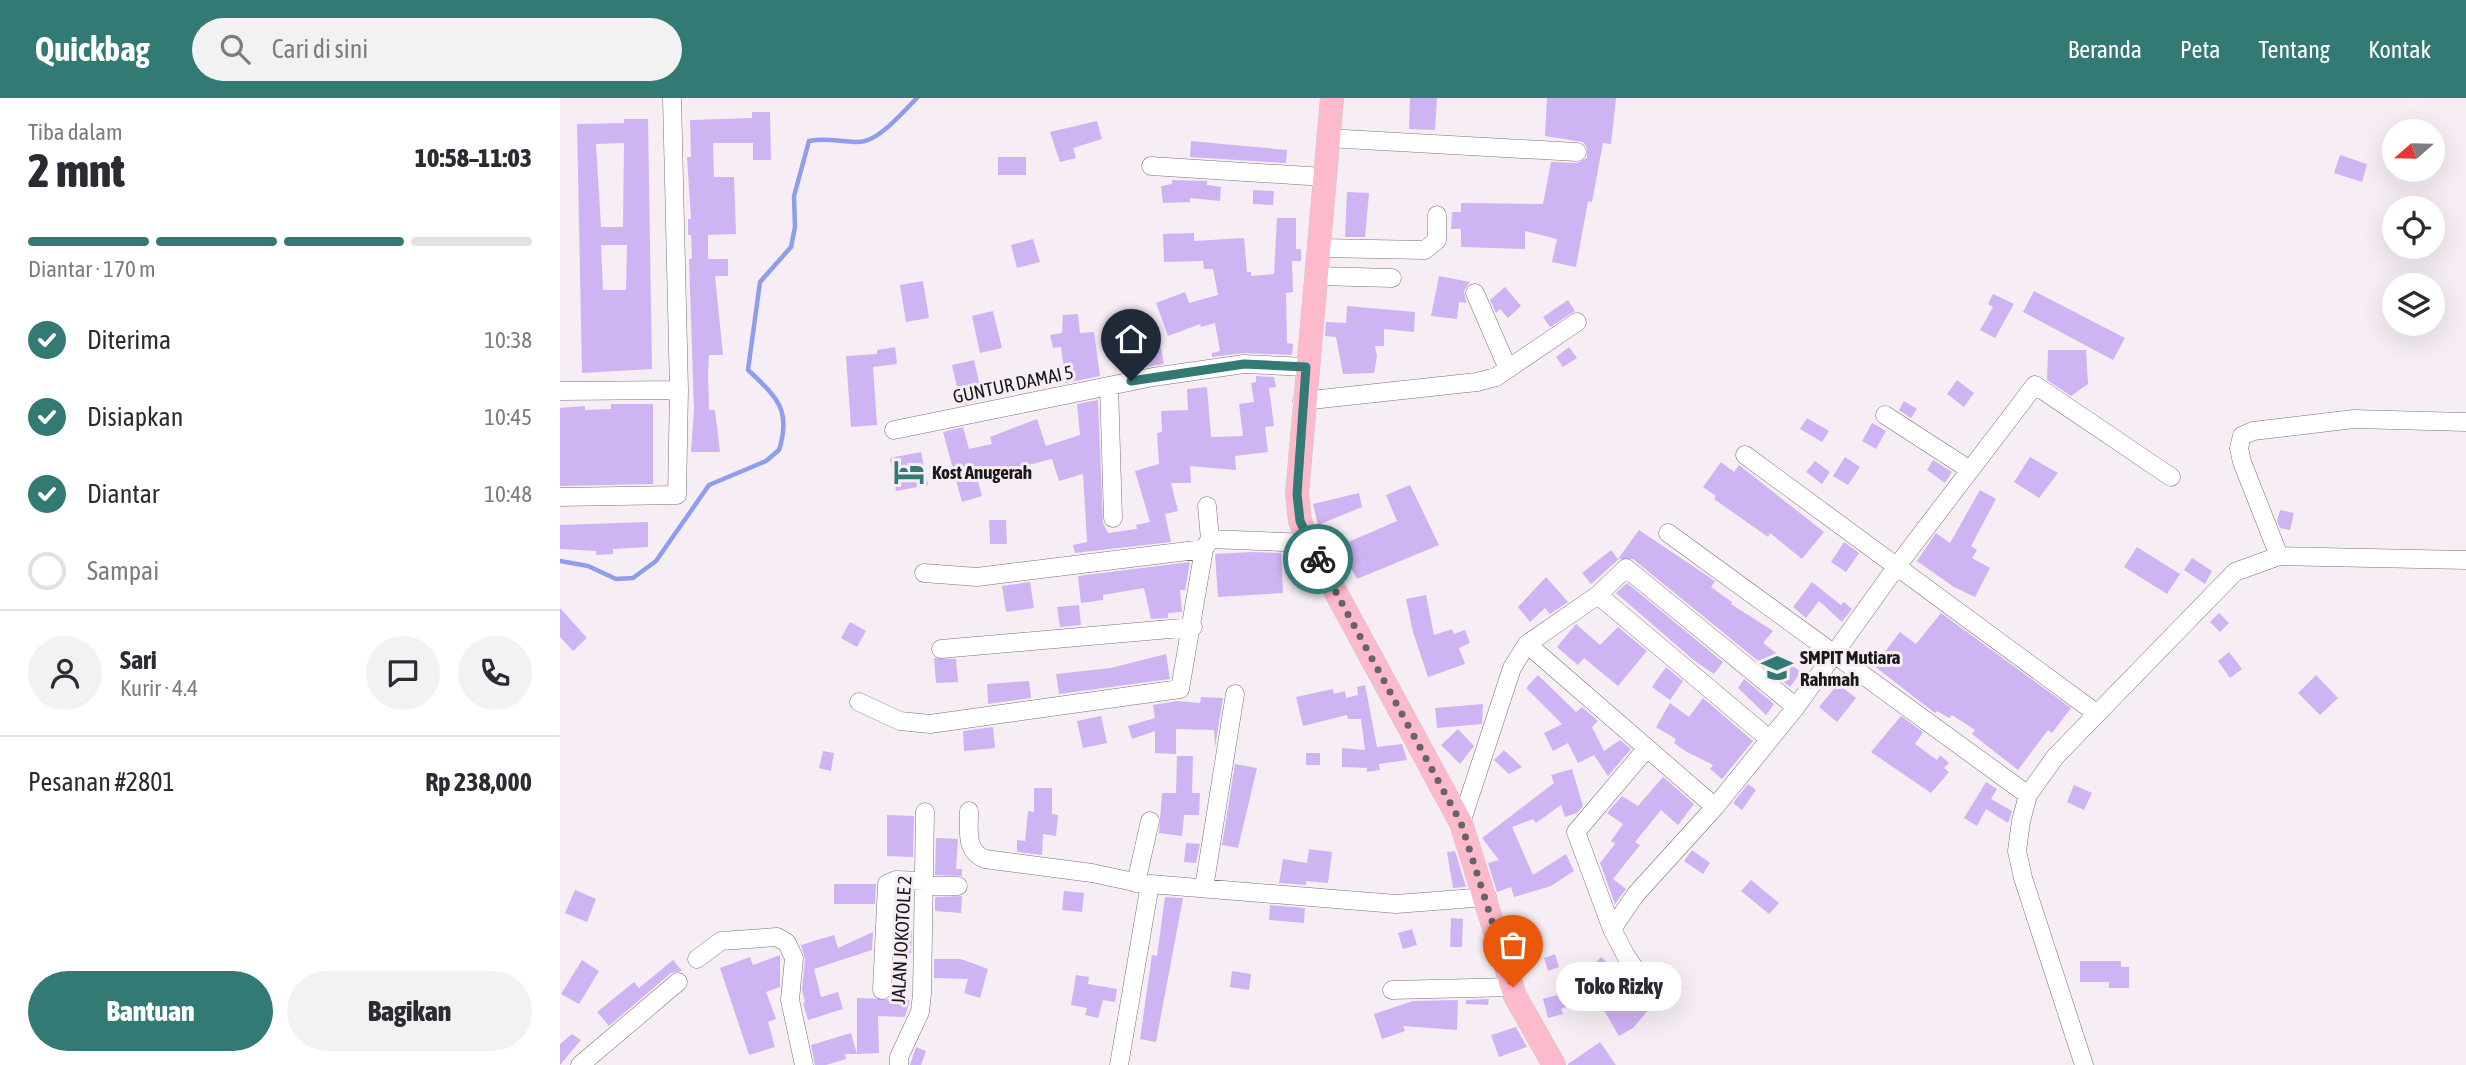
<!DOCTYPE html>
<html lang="id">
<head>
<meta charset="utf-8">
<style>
	body { margin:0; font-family:"Asap Condensed",sans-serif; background:#f2f2f3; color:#2b2b33; height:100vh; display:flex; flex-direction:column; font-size:26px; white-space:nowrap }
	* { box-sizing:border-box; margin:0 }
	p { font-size:23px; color:#7c7c81 }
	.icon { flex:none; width:38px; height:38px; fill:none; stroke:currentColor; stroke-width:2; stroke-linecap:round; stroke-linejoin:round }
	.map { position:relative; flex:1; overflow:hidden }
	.drawer { display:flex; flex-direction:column; background:#fff; width:560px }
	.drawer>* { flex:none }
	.needle { width:46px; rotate:250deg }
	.buttons { position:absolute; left:1822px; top:21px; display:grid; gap:14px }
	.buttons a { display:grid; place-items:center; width:63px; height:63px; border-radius:50%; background:#fff; box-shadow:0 7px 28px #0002; font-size:35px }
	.pin { position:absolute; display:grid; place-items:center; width:60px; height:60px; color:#fff; margin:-72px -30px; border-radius:50% 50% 50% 0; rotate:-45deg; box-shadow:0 0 7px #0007 }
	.pin .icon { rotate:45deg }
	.courier { position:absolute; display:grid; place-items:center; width:70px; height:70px; margin:-35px; border:5px solid #327a73; border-radius:50%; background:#fff; color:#222; box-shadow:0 2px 9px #0007 }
	.bubble { position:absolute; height:49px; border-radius:24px; background:#fff; box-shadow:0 7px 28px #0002; font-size:23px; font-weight:800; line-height:49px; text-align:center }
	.head em { font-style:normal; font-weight:800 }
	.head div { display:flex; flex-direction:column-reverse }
	.head { display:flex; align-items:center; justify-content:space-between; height:119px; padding:0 28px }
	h1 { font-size:46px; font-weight:800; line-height:52px }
	.bar { display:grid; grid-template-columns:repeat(4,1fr); gap:10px 7px; align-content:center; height:84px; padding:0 28px }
	.bar i { height:9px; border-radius:5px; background:#e1e1e2 }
	.bar .active { background:#327a73 }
	.bar p { grid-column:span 4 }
	.line { display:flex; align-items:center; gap:18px; padding:0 28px; border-top:2px solid #e1e1e2 }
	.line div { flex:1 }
	.round { display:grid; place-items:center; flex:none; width:74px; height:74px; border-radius:37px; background:#f2f2f3 }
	ol { padding:0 28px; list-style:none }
	li { display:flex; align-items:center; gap:21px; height:77px }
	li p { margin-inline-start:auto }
	li .icon { padding:7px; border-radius:50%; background:#327a73; color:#fff; stroke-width:4 }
	li:last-child { color:#7c7c81 }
	li i { width:38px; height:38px; border:4px solid #e1e1e2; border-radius:50% }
	.cta { display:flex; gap:14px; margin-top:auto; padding:14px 28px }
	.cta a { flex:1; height:80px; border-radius:42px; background:#327a73; color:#fff; font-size:28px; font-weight:800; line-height:80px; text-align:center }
	.cta a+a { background:#f2f2f3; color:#2b2b33 }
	header { display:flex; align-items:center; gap:42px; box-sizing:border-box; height:98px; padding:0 35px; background:#327a73; color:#fff }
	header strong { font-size:33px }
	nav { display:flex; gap:38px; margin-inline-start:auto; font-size:24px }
	.search { width:490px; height:63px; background:#f2f2f3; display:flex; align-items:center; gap:18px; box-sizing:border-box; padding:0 24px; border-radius:38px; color:#7c7c81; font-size:26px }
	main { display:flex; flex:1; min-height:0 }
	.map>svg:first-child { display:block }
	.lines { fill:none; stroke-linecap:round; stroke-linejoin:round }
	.stream { stroke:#8e9dec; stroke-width:4.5 }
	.building { fill:#cfb4f3; fill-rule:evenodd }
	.minor-casing { stroke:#787277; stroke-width:19 }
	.major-casing { stroke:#cdcccd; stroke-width:24 }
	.minor { stroke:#fff; stroke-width:18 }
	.major { stroke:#fdbacd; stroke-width:23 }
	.done { stroke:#676366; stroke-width:7; stroke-dasharray:0 12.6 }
	.route { stroke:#327a73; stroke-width:9 }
	.labels { text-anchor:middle; stroke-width:6; stroke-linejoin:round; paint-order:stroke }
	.street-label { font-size:19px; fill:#1a181a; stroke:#f6eef4 }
	.poi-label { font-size:19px; font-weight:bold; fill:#1a181a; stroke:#f6eef4; text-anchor:start }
</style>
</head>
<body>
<header>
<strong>Quickbag</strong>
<div class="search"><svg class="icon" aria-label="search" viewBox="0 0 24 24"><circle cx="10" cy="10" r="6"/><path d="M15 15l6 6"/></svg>Cari di sini</div>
<nav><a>Beranda</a><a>Peta</a><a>Tentang</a><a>Kontak</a></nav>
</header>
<main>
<section class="drawer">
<div class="head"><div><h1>2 mnt</h1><p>Tiba dalam</p></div><em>10:58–11:03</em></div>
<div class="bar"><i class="active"></i><i class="active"></i><i class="active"></i><i></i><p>Diantar · 170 m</p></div>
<ol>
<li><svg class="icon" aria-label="check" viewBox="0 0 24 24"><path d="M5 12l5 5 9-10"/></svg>Diterima<p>10:38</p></li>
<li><svg class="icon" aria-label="check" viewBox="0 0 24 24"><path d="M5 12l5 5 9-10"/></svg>Disiapkan<p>10:45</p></li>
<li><svg class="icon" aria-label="check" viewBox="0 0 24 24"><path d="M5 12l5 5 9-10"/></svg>Diantar<p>10:48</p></li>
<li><i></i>Sampai</li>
</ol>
<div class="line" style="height:126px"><a class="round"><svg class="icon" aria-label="person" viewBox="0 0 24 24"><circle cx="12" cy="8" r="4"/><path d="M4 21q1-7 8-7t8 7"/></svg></a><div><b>Sari</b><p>Kurir · 4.4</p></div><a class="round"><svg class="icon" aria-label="chat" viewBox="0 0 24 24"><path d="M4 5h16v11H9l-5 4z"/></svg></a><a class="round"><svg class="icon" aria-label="phone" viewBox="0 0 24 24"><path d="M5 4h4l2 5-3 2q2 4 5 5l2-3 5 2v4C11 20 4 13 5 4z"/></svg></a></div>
<div class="line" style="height:91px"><div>Pesanan #2801</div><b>Rp 238,000</b></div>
<div class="cta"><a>Bantuan</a><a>Bagikan</a></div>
</section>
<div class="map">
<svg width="1906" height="967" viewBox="0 0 1906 967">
	<rect width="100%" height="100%" fill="#f6eef4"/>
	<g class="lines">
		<!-- stream -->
		<path class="stream" d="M0 463 28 468 56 481 73 480 96 463 149 387 206 363 219 352C232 312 216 298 188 272L200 184 231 149 235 129 234 98 249 43C269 38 289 47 305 43 322 39 345 12 357 0"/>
	</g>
	<!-- building -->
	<path class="building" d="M850 0H877L875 32 849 31Z
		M987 0H1056L1051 46 1043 45 1032 104 1028 103 1016 169 992 164 997 141 965 133V151L901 149V131H891L892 114H901V105L983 106 991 64 1017 65 1027 60V50L1023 44 985 38Z
		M192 14H210L211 62H193V45H153L154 79H174L176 136 148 137V161H168V178H155L163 257H149L148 274 149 312H155L160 354H131L134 312 129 161H132L131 137H128V121H131L127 59H131L130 22 192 20Z
		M64 21H88L92 271 22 275 17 26 64 25ZM64 45 63 129H41L36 46ZM41 147H67L66 192H43Z
		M537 23 542 41 513 50 516 60 500 64 490 34Z
		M631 43 727 52 726 65 630 59Z
		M1780 57 1807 66 1802 84 1774 75Z
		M438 59H466V77H438Z
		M612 82 647 83V87L661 89 660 103 630 100V104L603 105 601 88 612 86Z
		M693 92 714 93 713 107 693 106Z
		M787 94 809 95 805 139H785Z
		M717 120H736V151H741V163H732L733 194 726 195 727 245 733 246 732 257 684 255 652 259V255L660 253 655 225 641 229 640 226 608 238 596 205 625 194 629 205 658 197 653 171H644L643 163 604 164 603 136 634 135V143L684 140 687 174H691V178L714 176Z
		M473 141 480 164 457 170 451 147Z
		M879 178 910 184 904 193 906 205 899 204 897 221 871 218Z
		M363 183 369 220 346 224 340 187Z
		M945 189 961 208 948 220 940 211 936 215 930 202Z
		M1474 193 1565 240 1553 262 1463 214Z
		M1433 196 1454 206 1435 240 1420 232 1433 209 1428 206Z
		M1008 202 1015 213 990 229 983 219Z
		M787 208 855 214 854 234 824 231V248H815L817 258 814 275 783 276 776 239 765 238 766 224 786 225Z
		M433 213 442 250 420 255 412 218Z
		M518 216 520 235 534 234 540 278 506 285 501 249 493 250 490 237 502 235 503 217Z
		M599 241 604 266 586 269 581 244Z
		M335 249 337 266 313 269 317 327 291 329 286 258 317 256V252Z
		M1009 249 1017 260 1003 269 996 259Z
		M1488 252H1526L1528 286 1511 298 1487 282Z
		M414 262 423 302 401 307 392 267Z
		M696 278 714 279 716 289 709 290 714 328 705 329 708 354 675 358 676 372 630 368 631 385H611L618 413 605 416 611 444 515 455 513 447 527 444 523 376 499 383 492 361 417 380 422 398 402 404 383 334 403 329 409 351 432 346 430 339 477 321 486 348 520 337 517 306 538 302 543 425 548 435 577 431 576 427 590 424 575 373 599 366 597 335 602 334 601 313 628 312 627 291 647 289 651 339 683 338 679 306 694 304 691 285 696 284Z
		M1397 282 1414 295 1404 309 1387 296Z
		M1344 303 1357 311 1351 320 1339 312Z
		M51 306H93V386L0 388V310L25 308V312L51 311Z
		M1247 320 1269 333 1262 344 1240 331Z
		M1312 325 1326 333 1316 351 1302 343Z
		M361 354 368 387 336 393 330 360Z
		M1285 359 1300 369 1288 387 1273 378Z
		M1470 359 1498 375 1479 400 1454 384Z
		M1373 362 1392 374 1385 385 1367 372Z
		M1255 363 1270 374 1262 386 1246 374Z
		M1161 364 1174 374 1179 367 1264 434 1242 461 1210 435 1208 439 1154 401 1156 398 1143 389Z
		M850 387 879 447 797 481 779 448 837 423 826 397Z
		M1420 392 1436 401 1411 448 1417 452 1412 460 1430 470 1415 499 1394 489 1357 463 1376 435 1390 445Z
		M799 395 802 409 758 427 753 406Z
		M1720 412 1734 415 1730 432 1720 430 1717 423Z
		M429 422H446L447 446H430Z
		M88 424V449L53 451V456L36 457V453L0 451V427Z
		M1079 432 1155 483 1151 489 1172 504 1171 506 1213 533 1203 545 1241 574 1230 589 1073 461H1059L1031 486 1022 475 1051 452 1058 461Z
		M1284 444 1299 455 1286 474 1271 464Z
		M1577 449 1620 476 1607 496 1564 469Z
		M693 454 721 455 723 495 658 499 655 456Z
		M1632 460 1652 473 1645 486 1624 472Z
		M630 464 625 492H620L622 514 608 515V520L591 521 584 490 543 497V502L521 505 518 478Z
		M986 479 1008 504 990 516 985 510 970 524 958 509Z
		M470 484 474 510 446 514 442 488Z
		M1252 484 1281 507 1284 504 1292 511 1282 524 1259 503 1246 520 1233 509Z
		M1067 485 1163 564 1154 576 1136 564 1056 495Z
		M866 497 874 537 892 531 894 536 905 532 910 545 899 550 905 566 868 579 853 534 846 501Z
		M519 507 521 527 500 529 497 509Z
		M0 510 27 540 13 553 0 539Z
		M1381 515 1511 610 1492 635 1488 632 1458 672 1412 636 1415 632 1392 617 1389 620 1377 613 1375 615 1314 568 1340 534 1356 546Z
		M1659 515 1669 525 1660 534 1650 524Z
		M290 524 306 533 297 549 281 540Z
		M1016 526 1040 547 1058 529 1087 553 1058 588 1024 560 1018 567 997 549Z
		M1669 554 1682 571 1670 580 1658 563Z
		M606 556 610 581 499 596 496 576 551 570Z
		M374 560 396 561 398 584 376 585Z
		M1106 569 1123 583 1110 602 1092 589Z
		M978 577 1016 614 1022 609 1038 623 1032 629 1044 653 1060 642 1071 651 1048 678 1034 657 1018 665 1008 645 993 653 984 635 1002 626 966 590Z
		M1756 577 1778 600 1760 617 1738 595Z
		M1184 581 1214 606 1206 617 1178 590Z
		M469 583 471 600 428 606 427 586Z
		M1278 586 1296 600 1277 624 1259 609Z
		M805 587 817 649 842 646 847 662 819 666 820 672 807 674V670L782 669V650L805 652 801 621H788L787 617 743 628 736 599 773 591 774 596 785 593 786 600 798 597 797 589Z
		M641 599 663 600 655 649 654 632 616 631V656L595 655V633L572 641 568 628 595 620 593 607 617 603 640 605Z
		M1143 600 1193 643 1162 681 1150 671 1153 667 1125 653 1114 645 1116 641 1096 629 1110 605 1129 619Z
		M923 606 922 626 877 630 875 610Z
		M541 618 547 645 523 650 517 623Z
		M1341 618 1363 634 1355 646 1377 662 1380 657 1389 665 1384 670 1389 674 1371 695 1311 654Z
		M433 629 435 650 404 653 403 633Z
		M898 631 914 648 900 666 881 647Z
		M944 652 962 669 949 676 934 662Z
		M263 653 274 655 271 673 259 670Z
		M746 655H760V667H746Z
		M617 658H633L632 695H640L639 717H624L622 738 599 735 602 695H616Z
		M675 666 697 670 678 750 662 747Z
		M1012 671 1023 708 1017 715 1005 719 1001 707 976 725 973 721 952 729 973 777 1006 756 1014 773 991 788 954 799 951 789 937 794 928 765 939 762 922 740 994 685 991 677Z
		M1103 679 1134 706 1118 727 1101 712 1075 744 1080 747 1053 781 1066 791 1055 806 1040 765 1055 746 1051 743 1063 726 1047 715 1062 698 1078 708Z
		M1426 684 1437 691 1431 701 1452 713 1448 725 1426 711 1417 728 1404 720Z
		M1188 686 1196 692 1182 712 1173 705Z
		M1514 687 1532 695 1524 712 1507 704Z
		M474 690H492V716L498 717 496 738 483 736 482 757 457 754V742L465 743 468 713 474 714Z
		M327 717 354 718 353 759 327 758Z
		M376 740 398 741 396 771H402V778L375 777Z
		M626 745 640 746 636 765 624 764Z
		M749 751 772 754 768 785 746 783V787L719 785 723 761 747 765Z
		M1132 752 1150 765 1143 776 1124 763Z
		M895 753 906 789 893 790 887 754Z
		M1191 782 1219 805 1209 816 1181 793Z
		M274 786H316L315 806H274Z
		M15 792 36 801 27 824 5 815Z
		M504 793 524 795 522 814 502 812Z
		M402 798 401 815 375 813V799Z
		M605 799 623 800 596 944 580 941 592 857 597 858Z
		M710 807 745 810 744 825 709 822Z
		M891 820 903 821 902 849H890Z
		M852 831 857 847 843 851 838 835Z
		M336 833H352L351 855 335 854Z
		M313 834 312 852 254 871 261 899 278 894 283 911 248 922 243 905 245 904 242 892 245 861 241 847 274 837 278 850Z
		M995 856 999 869 988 873 984 860Z
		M220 857V889L206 894 216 921 208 924 215 949 189 957 160 870 190 859 193 867Z
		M1041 859 1055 872 1059 869 1083 902 1092 908 1073 930 1059 938 1035 897 1001 911 1003 916 988 920 983 901 1005 895 1002 889 1022 880Z
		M374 861H401L428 871 420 900 404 895 408 881 374 880Z
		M22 862 39 873 19 906 1 896Z
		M113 862 122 873 111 875 49 928 37 914 74 884 79 890Z
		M1520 863H1561V869H1569V890H1549V884H1520Z
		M672 873 691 876 689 892 670 889Z
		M516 877 529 879 528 886 557 891 555 904 543 902 538 920 525 917 527 910 511 907Z
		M1111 878 1123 890 1114 900 1101 888Z
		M297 900 350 902 345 919 318 918 319 955 297 956Z
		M929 901 928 907 906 906V902Z
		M898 902 897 932 843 928 845 933 822 941 814 916 853 903Z
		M956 929 967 949 939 959 931 937Z
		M291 935 297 956H285L286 961 266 967H255L251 947Z
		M12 936 21 942 0 967V946Z
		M1040 944 1056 967H1008V966Z
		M356 949 366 953 361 967H350Z"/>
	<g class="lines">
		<!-- minor casing -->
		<g class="minor-casing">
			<path id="minor" d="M767 40 1017 54
				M591 68 764 79
				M760 150 865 152 877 142V117
				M758 178 832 180
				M915 195 948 271
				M549 288 553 420
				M0 293 119 292
				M742 303 917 284 936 279 1017 224
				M1325 317 1410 372
				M334 332 593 279 684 266 746 269
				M1185 357 1536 615
				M0 399 117 397 119 292 112 0
				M647 408 650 441
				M1108 435 1468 697
				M1719 458 1682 364 1679 350 1682 338 1693 333 1794 321 1906 324
				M364 475 417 479 644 451 650 441 749 445
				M1038 497 1208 640
				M967 546 1038 497 1066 470 1236 609
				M381 551 633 529
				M299 604 340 623 370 626 620 591 644 451
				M1087 650 1016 734 1052 831 1066 858 1092 895
				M409 713C409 732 405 753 425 761L532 775 588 787
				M901 725 952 570 967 546 1155 709 1236 609 1337 468 1475 287 1611 379
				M576 785 590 723
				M365 788H398
				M644 790 675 596
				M1052 831 1076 796 1155 709
				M137 861 161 843 217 839 227 845 234 860 230 902 244 967
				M322 892 327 786 336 782 365 783
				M832 892 953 889
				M20 967 118 884
				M339 967V959L360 914 362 896 365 714
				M559 967 590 786 836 806 927 799
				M1524 967 1463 780 1457 753 1461 723 1468 697 1495 659 1675 474 1719 458 1906 462"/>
		</g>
		<!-- major casing -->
		<g class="major-casing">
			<path id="major" d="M772 0 737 396 740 423 749 445 901 725 955 898 994 967"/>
		</g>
		<!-- minor -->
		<use href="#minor" class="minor"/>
		<!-- major -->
		<use href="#major" class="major"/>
	</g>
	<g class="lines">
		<!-- done -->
		<path class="done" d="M758 461 901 725 953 889"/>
		<!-- route -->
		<path class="route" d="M571 283 684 266 746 269 737 396 740 423 758 461"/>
	</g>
	<!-- icons -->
	<defs>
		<g id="hotel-bare" transform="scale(2.415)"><path d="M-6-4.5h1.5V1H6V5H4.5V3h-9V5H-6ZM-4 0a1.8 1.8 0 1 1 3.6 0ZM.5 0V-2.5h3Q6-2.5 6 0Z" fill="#327a73" stroke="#f6eef4" stroke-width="2.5" paint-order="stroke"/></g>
		<g id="school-bare" transform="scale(2.415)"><path d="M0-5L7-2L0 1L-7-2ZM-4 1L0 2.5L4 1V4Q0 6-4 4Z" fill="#327a73" stroke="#f6eef4" stroke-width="2.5" paint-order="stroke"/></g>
	</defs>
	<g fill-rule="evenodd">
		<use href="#hotel-bare" x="349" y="374"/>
		<use href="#school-bare" x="1217" y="570"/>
	</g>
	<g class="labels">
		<!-- street labels -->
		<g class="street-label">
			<text transform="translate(453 286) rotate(-12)" y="7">GUNTUR DAMAI 5</text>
			<text transform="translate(341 842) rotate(-87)" y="7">JALAN JOKOTOLE 2</text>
		</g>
		<!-- poi labels -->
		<g class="poi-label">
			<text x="372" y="381">Kost Anugerah</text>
			<text x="1240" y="566">SMPIT Mutiara<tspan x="1240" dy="22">Rahmah</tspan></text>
		</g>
	</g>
</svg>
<div class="buttons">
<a><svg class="needle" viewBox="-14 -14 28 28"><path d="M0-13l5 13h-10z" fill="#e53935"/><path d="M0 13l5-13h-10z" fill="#7c7c81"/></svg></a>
<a><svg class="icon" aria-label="locate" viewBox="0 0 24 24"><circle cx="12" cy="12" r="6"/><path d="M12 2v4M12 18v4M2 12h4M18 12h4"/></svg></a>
<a><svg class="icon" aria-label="layers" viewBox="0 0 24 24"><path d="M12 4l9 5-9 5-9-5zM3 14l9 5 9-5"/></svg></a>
</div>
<div class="pin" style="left:953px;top:889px;background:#ea580c"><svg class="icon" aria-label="bag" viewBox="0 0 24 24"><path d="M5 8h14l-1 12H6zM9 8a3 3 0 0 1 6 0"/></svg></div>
<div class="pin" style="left:571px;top:283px;background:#1f2937"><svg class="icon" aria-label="home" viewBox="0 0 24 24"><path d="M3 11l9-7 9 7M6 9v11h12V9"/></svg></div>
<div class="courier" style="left:758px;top:461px"><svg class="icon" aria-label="bike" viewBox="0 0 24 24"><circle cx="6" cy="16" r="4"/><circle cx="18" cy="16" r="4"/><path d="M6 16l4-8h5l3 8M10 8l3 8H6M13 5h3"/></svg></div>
<div class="bubble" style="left:996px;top:864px;width:126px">Toko Rizky</div>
</div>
</main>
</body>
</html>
